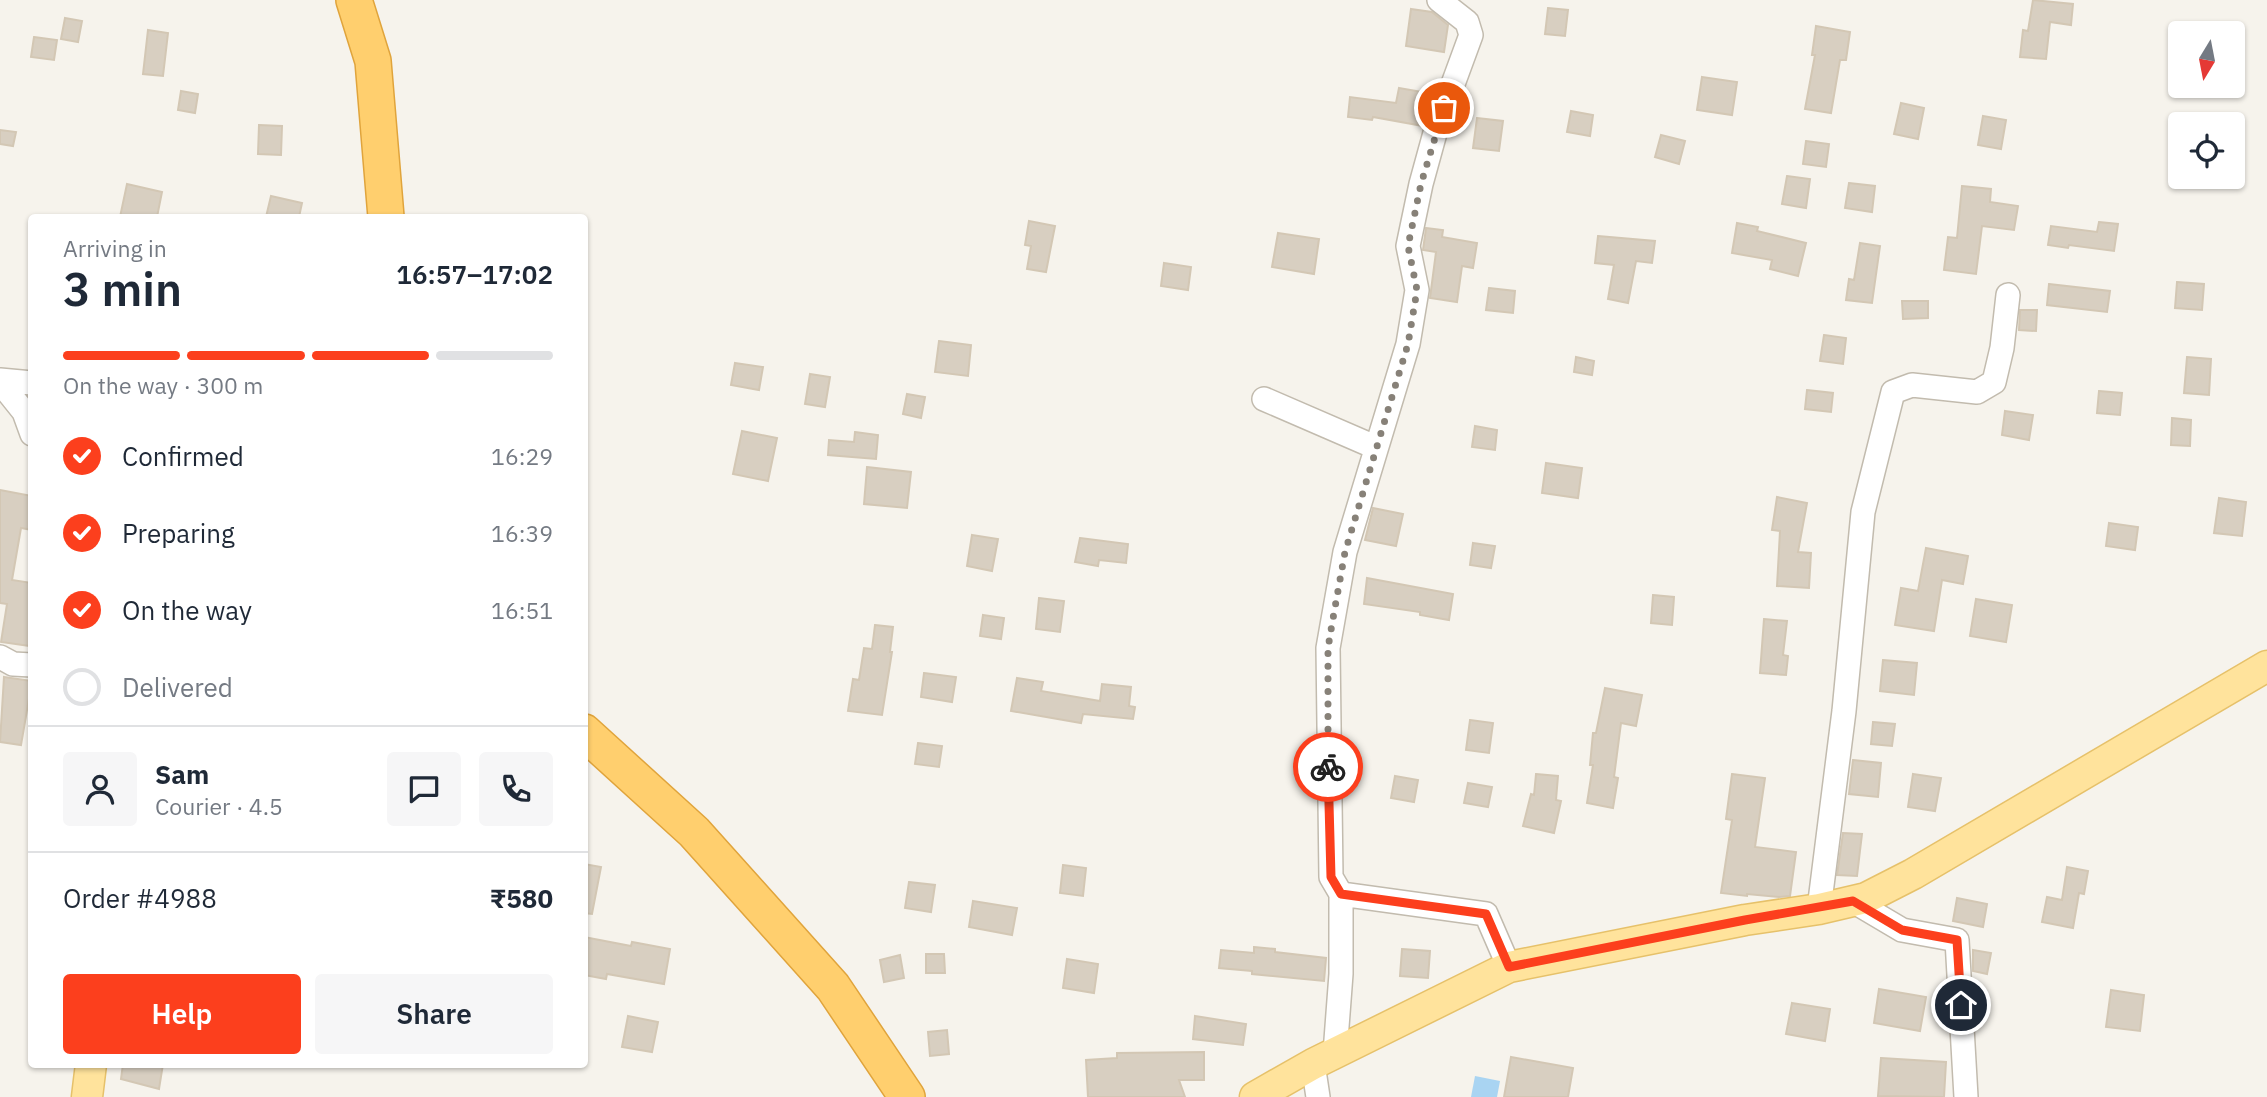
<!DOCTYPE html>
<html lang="en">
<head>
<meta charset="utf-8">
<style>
	body { margin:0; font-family:"IBM Plex Sans",sans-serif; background:#f6f6f7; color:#1f2937; height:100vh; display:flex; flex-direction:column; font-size:26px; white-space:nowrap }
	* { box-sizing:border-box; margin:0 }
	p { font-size:23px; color:#747a83 }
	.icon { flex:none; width:38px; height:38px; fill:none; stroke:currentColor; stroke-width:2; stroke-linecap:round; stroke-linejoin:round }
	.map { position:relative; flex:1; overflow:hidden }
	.panel { position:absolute; left:28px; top:214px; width:560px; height:854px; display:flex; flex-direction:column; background:#fff; border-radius:7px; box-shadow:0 2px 5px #0004 }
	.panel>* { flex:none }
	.needle { width:46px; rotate:190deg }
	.tools { position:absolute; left:2168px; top:21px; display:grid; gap:14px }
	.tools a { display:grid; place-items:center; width:77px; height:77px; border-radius:7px; background:#fff; box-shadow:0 2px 5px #0004; font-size:35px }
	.pin { position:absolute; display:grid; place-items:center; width:60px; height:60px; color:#fff; margin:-30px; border:4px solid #fff; border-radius:50%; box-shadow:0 2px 7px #0007 }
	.courier { position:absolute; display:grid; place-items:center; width:70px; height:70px; margin:-35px; border:5px solid #fc3f1d; border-radius:50%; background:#fff; color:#222; box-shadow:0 2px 9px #0007 }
	.summary em { font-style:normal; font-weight:600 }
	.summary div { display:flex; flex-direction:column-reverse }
	.summary { display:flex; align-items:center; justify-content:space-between; height:119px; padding:0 35px }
	h1 { font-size:46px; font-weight:600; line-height:52px }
	.bar { display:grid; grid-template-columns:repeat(4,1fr); gap:10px 7px; align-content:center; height:84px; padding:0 35px }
	.bar i { height:9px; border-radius:5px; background:#e0e1e3 }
	.bar .on { background:#fc3f1d }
	.bar p { grid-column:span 4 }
	.line { display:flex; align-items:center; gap:18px; padding:0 35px; border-top:2px solid #e0e1e3 }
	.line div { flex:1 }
	.round { display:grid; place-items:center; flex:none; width:74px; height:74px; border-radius:7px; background:#f6f6f7 }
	ol { padding:0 35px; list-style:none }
	li { display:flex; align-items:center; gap:21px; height:77px }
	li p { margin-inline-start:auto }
	li .icon { padding:7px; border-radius:50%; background:#fc3f1d; color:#fff; stroke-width:4 }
	li:last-child { color:#747a83 }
	li i { width:38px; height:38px; border:4px solid #e0e1e3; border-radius:50% }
	.action { display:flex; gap:14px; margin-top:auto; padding:14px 35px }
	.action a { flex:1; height:80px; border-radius:7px; background:#fc3f1d; color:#fff; font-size:28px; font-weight:600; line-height:80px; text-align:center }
	.action a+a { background:#f6f6f7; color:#1f2937 }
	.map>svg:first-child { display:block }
	.water { fill:#a9d4f2 }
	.building { fill:#d8cfc1; stroke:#d3c7b4; stroke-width:2 }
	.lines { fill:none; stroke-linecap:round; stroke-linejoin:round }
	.minor-casing { stroke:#c2bbae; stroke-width:26 }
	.major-casing { stroke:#e6c16a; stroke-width:33 }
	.highway-casing { stroke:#e0a43c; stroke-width:38 }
	.minor { stroke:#fff; stroke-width:23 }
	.major { stroke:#ffe39c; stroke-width:30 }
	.highway { stroke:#ffcf6e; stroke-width:35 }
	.done { stroke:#878178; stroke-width:7; stroke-dasharray:0 12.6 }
	.route { stroke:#fc3f1d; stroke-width:9 }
</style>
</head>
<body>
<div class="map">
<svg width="2267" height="1097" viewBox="0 0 2267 1097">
	<rect width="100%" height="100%" fill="#f6f3ec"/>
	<!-- water -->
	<path class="water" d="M1475 1076 1500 1081 1497 1097H1471Z"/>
	<!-- building -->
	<path class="building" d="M2033 0 2073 4 2071 25 2050 22 2046 59 2020 57 2023 30 2028 31Z
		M1548 8 1568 10 1565 36 1545 34Z
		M1411 9 1432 12 1448 25 1444 52 1406 46Z
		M65 18 82 21 78 42 61 39Z
		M1816 26 1850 32 1846 60H1840L1831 113 1805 109 1815 55H1812Z
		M148 30 168 33 163 76 143 74Z
		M34 37 57 40 54 60 31 57Z
		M1702 77 1737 82 1732 115 1697 110Z
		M1399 88 1428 93 1423 126 1373 117 1372 120 1348 117 1350 97 1396 103Z
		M181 91 198 94 195 113 178 110Z
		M1901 103 1924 108 1918 139 1894 134Z
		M1571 111 1593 115 1590 136 1567 132Z
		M1983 116 2006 120 2001 149 1978 145Z
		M1477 118 1503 121 1499 151 1473 148Z
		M259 125 282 126 281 155 258 154Z
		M0 130 16 132 13 146 0 144Z
		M1661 135 1685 141 1679 164 1655 157Z
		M1806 141 1829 144 1826 167 1803 164Z
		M1787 176 1810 179 1806 208 1782 204Z
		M1849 183 1875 186 1872 212 1845 208Z
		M127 184 162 192 157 217H120Z
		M1962 186 1991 189 1990 202 2018 206 2014 230 1982 226 1976 274 1944 270 1948 237 1957 238Z
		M271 196 302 203 299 217H266Z
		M1029 221 1055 226 1046 272 1027 269 1031 246 1025 245Z
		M2099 222 2118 224 2114 251 2069 245 2068 248 2048 245 2051 226 2097 232Z
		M1737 223 1758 227 1757 231 1806 243 1798 276 1770 269 1772 260 1732 253Z
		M1426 228 1443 230 1442 237 1477 243 1473 268 1462 266 1457 302 1430 298 1436 252 1423 250Z
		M1278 233 1319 239 1314 274 1272 267Z
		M1598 236 1655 241 1652 263 1636 261 1628 303 1608 299 1614 265 1595 263Z
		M1860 243 1880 246 1872 303 1846 300 1849 279 1854 280Z
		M1164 263 1191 267 1188 290 1161 286Z
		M2177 282 2204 284 2202 310 2175 308Z
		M2049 284 2110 291 2107 312 2047 305Z
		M1489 288 1515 291 1513 313 1486 310Z
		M1902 301H1928V318L1903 319Z
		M2020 310H2037L2036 331 2019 330Z
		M1824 335 1846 338 1843 364 1820 361Z
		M939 341 971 345 968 376 935 372Z
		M1576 357 1594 361 1592 375 1574 372Z
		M2187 357 2211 359 2209 395 2184 393Z
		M735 363 763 367 759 390 731 385Z
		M810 374 830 377 825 407 805 404Z
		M1807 390 1833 393 1831 412 1805 409Z
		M2099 391 2122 393 2120 415 2097 413Z
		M907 394 925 397 921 418 903 414Z
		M2005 411 2033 415 2029 440 2002 435Z
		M2172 418 2191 420 2190 446 2171 445Z
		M1475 426 1497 430 1495 450 1472 447Z
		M742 431 777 438 768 481 733 474Z
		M855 432 878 435 876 459 828 455 829 440 854 442Z
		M1546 463 1582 468 1578 498 1542 493Z
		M867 467 911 472 907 508 864 504Z
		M0 490 32 496V530L21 528 12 580 32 583 30 646 1 642 7 604 0 603Z
		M1777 497 1807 503 1798 552 1811 553 1809 588 1777 586 1780 531 1772 530Z
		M2219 498 2246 502 2242 536 2214 533Z
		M1373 508 1403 514 1396 546 1365 540Z
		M2109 523 2138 527 2135 550 2106 546Z
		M972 535 998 539 992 571 967 566Z
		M1080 538 1128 544 1126 563 1099 560 1098 566 1075 562Z
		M1473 543 1495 546 1491 568 1470 565Z
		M1926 548 1968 556 1963 584 1942 580 1934 631 1895 625 1901 588 1918 591Z
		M1367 578 1453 594 1449 620 1420 615V612L1364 604Z
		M1653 595 1674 597 1672 625 1651 623Z
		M1039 598 1064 601 1060 632 1036 629Z
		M1976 599 2012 605 2006 642 1970 636Z
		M983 615 1004 618 1001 639 980 636Z
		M1764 619 1787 621 1783 655 1788 656 1786 675 1760 673Z
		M875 625 893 627 890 652H892L882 715 848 711 853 679 859 680 864 648 872 649Z
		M1883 660 1917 663 1914 695 1880 691Z
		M924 673 956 677 952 702 921 697Z
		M4 677 32 681 21 745 0 742Z
		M1017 678 1043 682 1041 691 1100 701 1102 684 1131 687 1129 706 1135 707 1133 719 1083 714 1081 723 1011 711Z
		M1605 688 1642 695 1636 726 1621 723 1614 777 1618 778 1613 808 1587 803 1593 765H1590L1593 733H1596Z
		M1470 720 1493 723 1489 753 1466 750Z
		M1873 722 1895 724 1892 746 1871 744Z
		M918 743 942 746 939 767 915 764Z
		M1853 760 1881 763 1878 797 1849 794Z
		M1536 774 1558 776 1556 800 1561 801 1554 833 1523 826 1531 794 1534 795Z
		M1732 774 1765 778 1755 847 1796 852 1790 896 1779 897 1747 894V896L1721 893 1732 820 1726 819Z
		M1913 774 1941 778 1935 811 1908 807Z
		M1395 776 1418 780 1414 802 1391 798Z
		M1468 783 1492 787 1488 807 1464 803Z
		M1843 833 1862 834 1857 876 1837 875Z
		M584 864 601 867 592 914 584 913Z
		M1063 865 1086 868 1083 896 1060 893Z
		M2067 867 2088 871 2084 894 2079 893 2073 928 2042 922 2047 897 2062 900Z
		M909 882 935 885 931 912 905 908Z
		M1957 898 1987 904 1983 927 1953 921Z
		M973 901 1017 908 1012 935 969 927Z
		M584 937 631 946 632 942 670 949 664 984 607 974 606 979 584 975Z
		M1254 947 1275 949V952L1326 958 1324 981 1252 974V971L1219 968 1221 950 1254 953Z
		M1402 949 1430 951 1428 978 1400 976Z
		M1973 950 1991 953 1987 974 1973 971Z
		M926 954H944L945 973H926Z
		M900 955 904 978 884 982 880 960Z
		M1067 959 1098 964 1094 993 1063 988Z
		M1879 989 1926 997 1920 1031 1874 1023Z
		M2111 990 2144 995 2140 1031 2106 1027Z
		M1792 1003 1830 1009 1825 1041 1786 1034Z
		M628 1016 658 1022 652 1052 622 1047Z
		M1195 1016 1246 1024 1243 1045 1193 1039Z
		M947 1030 949 1054 930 1056 928 1032Z
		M1204 1052V1080H1179L1185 1097H1088L1086 1060 1117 1058V1053Z
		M1511 1057 1573 1068 1568 1097H1504Z
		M1881 1058 1946 1062 1944 1097 1878 1096Z
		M123 1064H163L159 1089 121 1079Z"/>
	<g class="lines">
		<!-- minor casing -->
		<g class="minor-casing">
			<path id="minor" d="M1439 0 1467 22 1471 35 1435 133 1421 184 1408 246 1417 290 1408 344 1345 552 1328 648 1331 877 1341 894 1486 914 1509 967
				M0 380 32 383
				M0 382 24 412 32 434
				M1264 399 1375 447
				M0 657 13 664 32 665
				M1853 901 1902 930 1957 940 1966 1097
				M1819 909 1844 711 1863 512 1893 392 1912 385 1977 392 1994 382 2002 348 2008 295
				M1335 1053 1341 974V894
				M1313 1064 1318 1097"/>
		</g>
		<!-- major casing -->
		<g class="major-casing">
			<path id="major" d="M87 1097 91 1064
				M1255 1097 1313 1064 1509 967 1745 920 1819 909 1866 898 1913 874 2267 666"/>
		</g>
		<!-- highway casing -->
		<g class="highway-casing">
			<path id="highway" d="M354 0 373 61 386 217
				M584 732 694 832 833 987 907 1097"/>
		</g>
		<!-- minor -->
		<use href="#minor" class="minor"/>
		<!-- major -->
		<use href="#major" class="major"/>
		<!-- highway -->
		<use href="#highway" class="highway"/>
	</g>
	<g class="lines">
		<!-- done -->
		<path class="done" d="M1328 767V648L1332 624 1345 552 1408 344 1417 290 1408 246 1421 184 1444 108"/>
		<!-- route -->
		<path class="route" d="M1328 767 1331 877 1341 894 1486 914 1509 967 1745 920 1853 901 1902 930 1957 940 1961 1005"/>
	</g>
</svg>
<div class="tools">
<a><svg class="needle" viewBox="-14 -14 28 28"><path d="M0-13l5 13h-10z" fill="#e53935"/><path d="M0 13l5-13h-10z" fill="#747a83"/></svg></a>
<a><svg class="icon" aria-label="locate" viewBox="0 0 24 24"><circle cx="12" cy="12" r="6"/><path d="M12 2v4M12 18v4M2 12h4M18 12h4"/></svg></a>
</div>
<div class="pin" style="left:1444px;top:108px;background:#ea580c"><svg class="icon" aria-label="bag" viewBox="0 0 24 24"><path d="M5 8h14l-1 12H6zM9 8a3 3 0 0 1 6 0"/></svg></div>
<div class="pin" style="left:1961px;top:1005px;background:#1f2937"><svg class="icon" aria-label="home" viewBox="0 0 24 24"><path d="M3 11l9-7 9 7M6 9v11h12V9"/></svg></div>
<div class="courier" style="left:1328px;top:767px"><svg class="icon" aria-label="bike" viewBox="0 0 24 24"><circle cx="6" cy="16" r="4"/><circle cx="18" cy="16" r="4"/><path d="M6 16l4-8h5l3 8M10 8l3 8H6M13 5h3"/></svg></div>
<section class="panel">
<div class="summary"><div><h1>3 min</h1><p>Arriving in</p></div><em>16:57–17:02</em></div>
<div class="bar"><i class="on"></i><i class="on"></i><i class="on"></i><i></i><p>On the way · 300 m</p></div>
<ol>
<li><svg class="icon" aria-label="check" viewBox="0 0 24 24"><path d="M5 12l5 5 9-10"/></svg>Confirmed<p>16:29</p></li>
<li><svg class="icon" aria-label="check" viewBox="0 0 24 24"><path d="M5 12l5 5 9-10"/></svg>Preparing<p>16:39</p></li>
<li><svg class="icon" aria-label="check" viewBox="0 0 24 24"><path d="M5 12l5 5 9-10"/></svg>On the way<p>16:51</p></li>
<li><i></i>Delivered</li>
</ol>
<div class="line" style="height:126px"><a class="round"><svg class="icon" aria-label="person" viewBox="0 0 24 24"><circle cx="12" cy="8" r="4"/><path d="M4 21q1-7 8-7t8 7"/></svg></a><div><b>Sam</b><p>Courier · 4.5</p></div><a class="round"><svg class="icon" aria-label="chat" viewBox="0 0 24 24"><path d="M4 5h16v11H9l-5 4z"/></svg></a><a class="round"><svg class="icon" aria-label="phone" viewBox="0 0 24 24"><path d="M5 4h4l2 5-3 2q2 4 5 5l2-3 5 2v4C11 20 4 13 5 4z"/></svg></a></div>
<div class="line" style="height:91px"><div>Order #4988</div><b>₹580</b></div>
<div class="action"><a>Help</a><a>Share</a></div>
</section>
</div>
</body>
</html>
